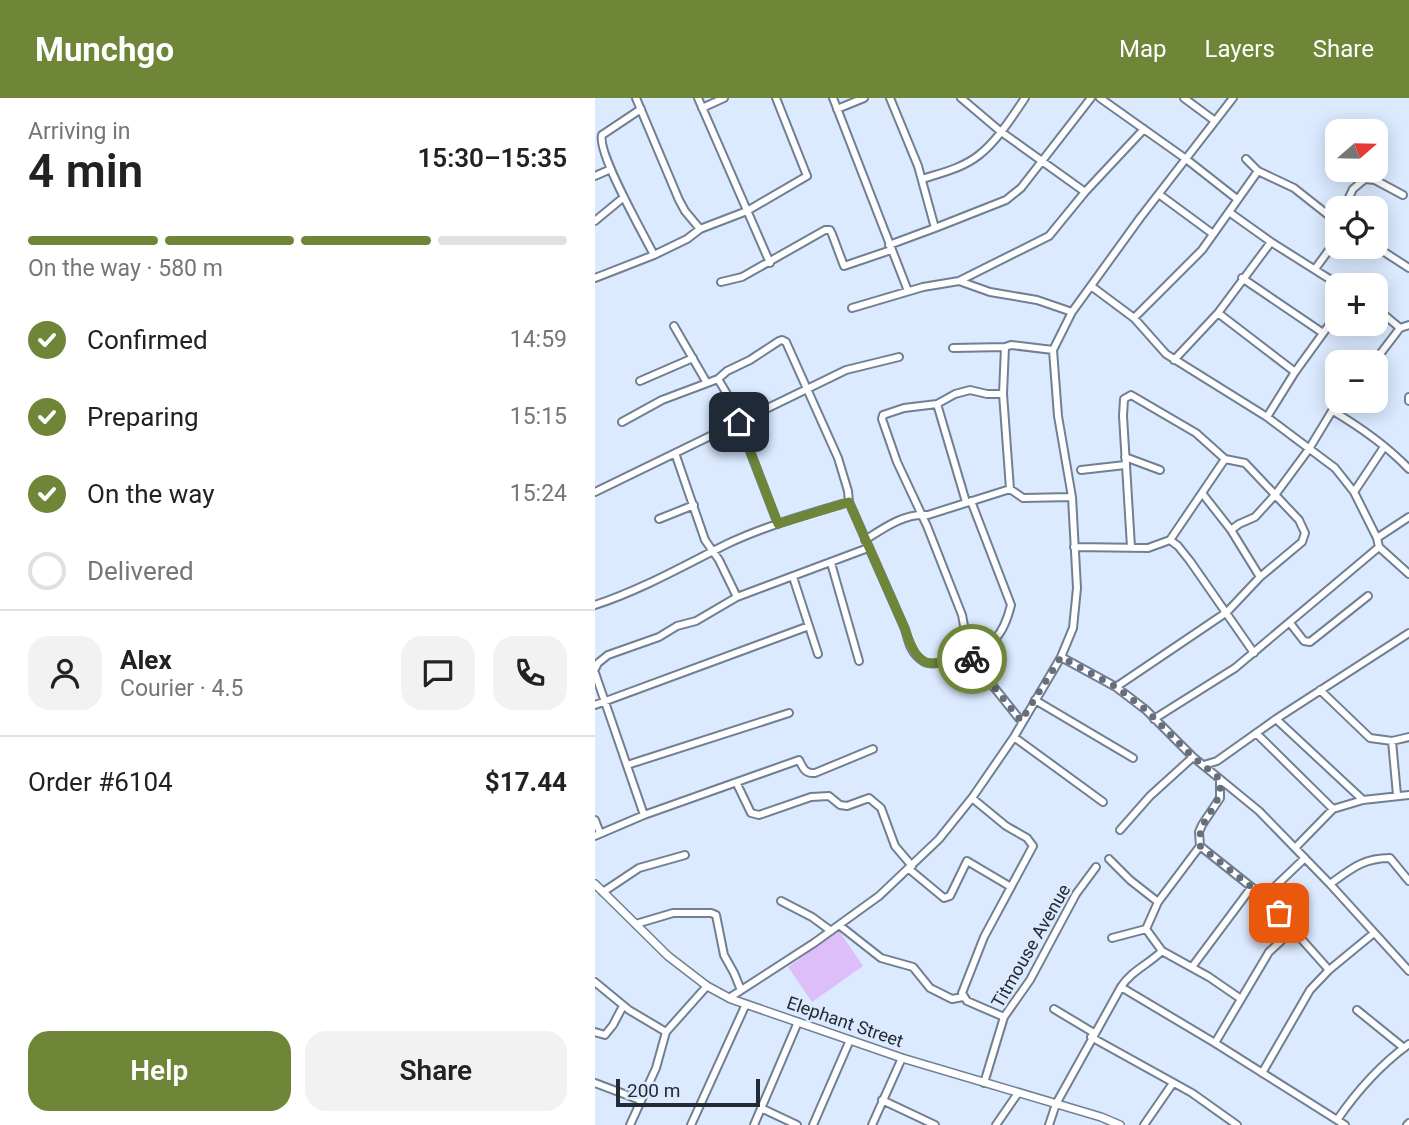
<!DOCTYPE html>
<html lang="en">
<head>
<meta charset="utf-8">
<style>
	body { margin:0; font-family:Roboto,sans-serif; background:#f2f2f2; color:#222; height:100vh; display:flex; flex-direction:column; font-size:26px; white-space:nowrap }
	* { box-sizing:border-box; margin:0 }
	p { font-size:23px; color:#767676 }
	.icon { flex:none; width:38px; height:38px; fill:none; stroke:currentColor; stroke-width:2; stroke-linecap:round; stroke-linejoin:round }
	.map { position:relative; flex:1; overflow:hidden }
	.sheet { display:flex; flex-direction:column; background:#fff; width:595px }
	.sheet>* { flex:none }
	.needle { width:46px; rotate:70deg }
	.tools { position:absolute; left:730px; top:21px; display:grid; gap:14px }
	.tools a { display:grid; place-items:center; width:63px; height:63px; border-radius:14px; background:#fff; box-shadow:0 4px 18px #0003; font-size:35px }
	.scale { position:absolute; left:21px; bottom:18px; width:144px; box-sizing:border-box; padding-left:7px; border:4px solid #252b32; border-top:0; font-size:19px; line-height:24px; white-space:nowrap; color:#252b32; -webkit-text-stroke:5px #dbeaff; paint-order:stroke }
	.pin { position:absolute; display:grid; place-items:center; width:60px; height:60px; color:#fff; margin:-30px; border-radius:14px; box-shadow:0 4px 10px #0006 }
	.courier { position:absolute; display:grid; place-items:center; width:70px; height:70px; margin:-35px; border:5px solid #6f8537; border-radius:50%; background:#fff; color:#222; box-shadow:0 2px 9px #0007 }
	.summary em { font-style:normal; font-weight:600 }
	.summary div { display:flex; flex-direction:column-reverse }
	.summary { display:flex; align-items:center; justify-content:space-between; height:119px; padding:0 28px }
	h1 { font-size:46px; font-weight:600; line-height:52px }
	.bar { display:grid; grid-template-columns:repeat(4,1fr); gap:10px 7px; align-content:center; height:84px; padding:0 28px }
	.bar i { height:9px; border-radius:5px; background:#e0e0e0 }
	.bar .selected { background:#6f8537 }
	.bar p { grid-column:span 4 }
	.line { display:flex; align-items:center; gap:18px; padding:0 28px; border-top:2px solid #e0e0e0 }
	.line div { flex:1 }
	.round { display:grid; place-items:center; flex:none; width:74px; height:74px; border-radius:21px; background:#f2f2f2 }
	ol { padding:0 28px; list-style:none }
	li { display:flex; align-items:center; gap:21px; height:77px }
	li p { margin-inline-start:auto }
	li .icon { padding:7px; border-radius:50%; background:#6f8537; color:#fff; stroke-width:4 }
	li:last-child { color:#767676 }
	li i { width:38px; height:38px; border:4px solid #e0e0e0; border-radius:50% }
	.action { display:flex; gap:14px; margin-top:auto; padding:14px 28px }
	.action a { flex:1; height:80px; border-radius:21px; background:#6f8537; color:#fff; font-size:28px; font-weight:600; line-height:80px; text-align:center }
	.action a+a { background:#f2f2f2; color:#222 }
	header { display:flex; align-items:center; gap:42px; box-sizing:border-box; height:98px; padding:0 35px; background:#6f8537; color:#fff }
	header strong { font-size:33px }
	nav { display:flex; gap:38px; margin-inline-start:auto; font-size:24px }
	main { display:flex; flex:1; min-height:0 }
	.map>svg:first-child { display:block }
	.green { fill:#debef8 }
	.lines { fill:none; stroke-linecap:round; stroke-linejoin:round }
	.minor-casing { stroke:#717f91; stroke-width:10 }
	.major-casing { stroke:#717f91; stroke-width:10 }
	.minor { stroke:#fff; stroke-width:6 }
	.major { stroke:#fff; stroke-width:7 }
	.done { stroke:#656e7a; stroke-width:7; stroke-dasharray:0 12.6 }
	.route { stroke:#6f8537; stroke-width:9 }
	.labels { text-anchor:middle; stroke-width:5; stroke-linejoin:round; paint-order:stroke }
	.street-label { font-size:18px; fill:#252b32; stroke:#dbeaff }
</style>
</head>
<body>
<header>
<strong>Munchgo</strong>
<nav><a>Map</a><a>Layers</a><a>Share</a></nav>
</header>
<main>
<section class="sheet">
<div class="summary"><div><h1>4 min</h1><p>Arriving in</p></div><em>15:30–15:35</em></div>
<div class="bar"><i class="selected"></i><i class="selected"></i><i class="selected"></i><i></i><p>On the way · 580 m</p></div>
<ol>
<li><svg class="icon" aria-label="check" viewBox="0 0 24 24"><path d="M5 12l5 5 9-10"/></svg>Confirmed<p>14:59</p></li>
<li><svg class="icon" aria-label="check" viewBox="0 0 24 24"><path d="M5 12l5 5 9-10"/></svg>Preparing<p>15:15</p></li>
<li><svg class="icon" aria-label="check" viewBox="0 0 24 24"><path d="M5 12l5 5 9-10"/></svg>On the way<p>15:24</p></li>
<li><i></i>Delivered</li>
</ol>
<div class="line" style="height:126px"><a class="round"><svg class="icon" aria-label="person" viewBox="0 0 24 24"><circle cx="12" cy="8" r="4"/><path d="M4 21q1-7 8-7t8 7"/></svg></a><div><b>Alex</b><p>Courier · 4.5</p></div><a class="round"><svg class="icon" aria-label="chat" viewBox="0 0 24 24"><path d="M4 5h16v11H9l-5 4z"/></svg></a><a class="round"><svg class="icon" aria-label="phone" viewBox="0 0 24 24"><path d="M5 4h4l2 5-3 2q2 4 5 5l2-3 5 2v4C11 20 4 13 5 4z"/></svg></a></div>
<div class="line" style="height:91px"><div>Order #6104</div><b>$17.44</b></div>
<div class="action"><a>Help</a><a>Share</a></div>
</section>
<div class="map">
<svg width="814" height="1027" viewBox="0 0 814 1027">
	<rect width="100%" height="100%" fill="#dbeaff"/>
	<!-- green -->
	<path class="green" d="M244 833 268 868 217 904 193 869Z"/>
	<g class="lines">
		<!-- minor casing -->
		<g class="minor-casing">
			<path id="minor" d="M41 0 84 102 90 113 105 131
				M103 0 175 165
				M238 0 313 193
				M366 0 405 33 490 94
				M505 0 591 61 642 101
				M589 0 620 23
				M107 10 129 0
				M46 11 7 37C2 55 49 137 59 157
				M242 11 269 0
				M651 61 663 73 699 90 742 124
				M0 78 16 71
				M327 81C346 75 368 70 384 57 402 43 417 19 430 0
				M565 97 618 136
				M749 110 758 91 770 81 780 82 808 97
				M634 114 676 144 744 187
				M0 123 29 99
				M340 130 411 102 426 90 496 0
				M294 147 340 130 323 68 295 0
				M780 148 814 170
				M720 171 742 141
				M0 180 59 157 92 141 105 131 152 113 212 78 181 0
				M647 180 728 235
				M364 183 454 138 490 94 549 31
				M126 184 147 179 230 132H235L237 136 249 168 296 152
				M496 188 539 220 571 256 672 319 740 370 759 394 782 440 784 449 814 476
				M780 209 805 230
				M257 210 328 189 364 183 395 194 442 202 477 214
				M623 215 700 274
				M539 220 607 152 663 73
				M79 228 112 285
				M358 250 410 249 416 247 458 252
				M579 262 623 215 676 144
				M779 264 805 230 814 227
				M123 281 132 273 155 262 184 243 187 242 191 244 243 360 253 393 254 404 310 531C313 541 315 553 324 560 327 562 330 565 333 565 346 569 390 550 400 541 409 532 413 519 416 507L376 403
				M45 283 98 260
				M408 296 410 249
				M814 299V303
				M342 306 371 404
				M738 313C765 329 792 348 814 371
				M672 319 700 274 742 216
				M27 324 67 302 123 281 135 301 183 426
				M80 355 110 442 124 462 142 499
				M530 359 565 372
				M486 372 530 367
				M0 394 251 272 304 259
				M759 394 789 349
				M607 395 636 432 665 479
				M64 421 99 407
				M636 432 644 426 660 419 680 397 714 351 743 303
				M782 440 814 419
				M270 442C287 431 311 414 333 417L415 391
				M575 442 630 361
				M479 449 553 450 575 442 583 448 595 463 659 555
				M236 465 264 563
				M198 479 223 556
				M0 507C46 492 88 468 132 446 170 428 213 416 254 404
				M695 525 709 543 715 544 773 498
				M466 559 521 589 551 612 598 659 664 713 735 786 814 873
				M0 571 3 565 13 557 64 539 82 528 101 523 142 499 273 450
				M0 575 49 717
				M521 589 632 514 665 479 707 444 710 435 704 422 650 365 630 361 601 335 536 297 529 301 528 318 536 449
				M725 592 775 640 797 643 814 639
				M440 602 538 660
				M0 607 214 528
				M559 621 640 570 784 449
				M681 621 768 702
				M426 623 378 563 374 554 367 517 332 428 302 364 287 321 288 317 309 310 342 306 360 296 375 292 392 296H408L415 391 428 400 477 399
				M661 635 738 711
				M419 639 508 704
				M797 643 802 697
				M32 667 194 615
				M609 667 622 663 681 621 814 535
				M142 686 156 715 164 717 216 699 234 698 245 707 252 708 274 700 286 710 300 748 317 768
				M377 700 411 728 432 740 438 748 389 839 367 895 372 903 409 919
				M0 722 5 735
				M525 732 555 698 598 659
				M0 738 49 717 204 662C208 670 210 676 220 675L278 651
				M605 748 669 799 734 872
				M700 750 738 711 768 702 814 697
				M514 761 535 782 563 804
				M314 771 349 800 355 798 372 763 416 789
				M735 786C756 771 768 760 795 760L814 783
				M8 794 44 770 90 757
				M669 799 710 760
				M186 803 217 819 236 833
				M41 826 78 815H116L121 817 129 857 139 875 146 892
				M244 827 286 860 318 869 335 890 357 901 368 899
				M551 831 563 804 605 748 604 734 607 727 625 700V681
				M551 831 567 853 614 879 646 901
				M517 840 551 831
				M597 869 656 790
				M0 884 34 912 71 934
				M526 889 620 945 750 1027
				M134 900 219 845 284 798 344 741 377 700 419 639 466 559 478 530 482 490 477 399 463 318 458 252 477 214 545 120 638 0
				M459 911 499 935
				M762 912 809 950
				M0 934 10 937 18 927 28 908
				M496 939 597 995 642 1027
				M620 945 674 854 699 831
				M667 975 715 892 734 872 779 835
				M0 985 45 1002
				M389 985 409 919 435 882 481 796 501 769
				M287 1002 340 1027
				M166 1010 202 1027
				M742 1022C762 993 785 967 814 946
				M35 1027 61 970 71 934 112 888
				M96 1027 151 906
				M159 1027 203 924
				M218 1027 255 942
				M277 1027 307 960
				M401 1027 423 995
				M454 1027 461 1006 526 889C536 873 554 866 567 853
				M549 1027 578 985
				M812 1027 814 1025"/>
		</g>
		<!-- major casing -->
		<g class="major-casing">
			<path id="major" d="M0 786 73 858 112 888 136 901 307 960 506 1019 525 1027"/>
		</g>
		<!-- minor -->
		<use href="#minor" class="minor"/>
		<!-- major -->
		<use href="#major" class="major"/>
	</g>
	<g class="lines">
		<!-- done -->
		<path class="done" d="M377 561 426 623 466 559 521 589 551 612 598 659 625 681C629 711 601 719 605 748L669 799 684 815"/>
		<!-- route -->
		<path class="route" d="M144 324 183 426 254 404 310 531C325 575 335 569 374 554L377 561"/>
	</g>
	<g class="labels">
		<!-- street labels -->
		<g class="street-label">
			<text transform="translate(436 848) rotate(-60)" y="6">Titmouse Avenue</text>
			<text transform="translate(250 924) rotate(19)" y="6">Elephant Street</text>
		</g>
	</g>
</svg>
<div class="tools">
<a><svg class="needle" viewBox="-14 -14 28 28"><path d="M0-13l5 13h-10z" fill="#e53935"/><path d="M0 13l5-13h-10z" fill="#767676"/></svg></a>
<a><svg class="icon" aria-label="locate" viewBox="0 0 24 24"><circle cx="12" cy="12" r="6"/><path d="M12 2v4M12 18v4M2 12h4M18 12h4"/></svg></a>
<a>+</a>
<a>−</a>
</div>
<div class="scale">200 m</div>
<div class="pin" style="left:684px;top:815px;background:#ea580c"><svg class="icon" aria-label="bag" viewBox="0 0 24 24"><path d="M5 8h14l-1 12H6zM9 8a3 3 0 0 1 6 0"/></svg></div>
<div class="pin" style="left:144px;top:324px;background:#1f2937"><svg class="icon" aria-label="home" viewBox="0 0 24 24"><path d="M3 11l9-7 9 7M6 9v11h12V9"/></svg></div>
<div class="courier" style="left:377px;top:561px"><svg class="icon" aria-label="bike" viewBox="0 0 24 24"><circle cx="6" cy="16" r="4"/><circle cx="18" cy="16" r="4"/><path d="M6 16l4-8h5l3 8M10 8l3 8H6M13 5h3"/></svg></div>
</div>
</main>
</body>
</html>
